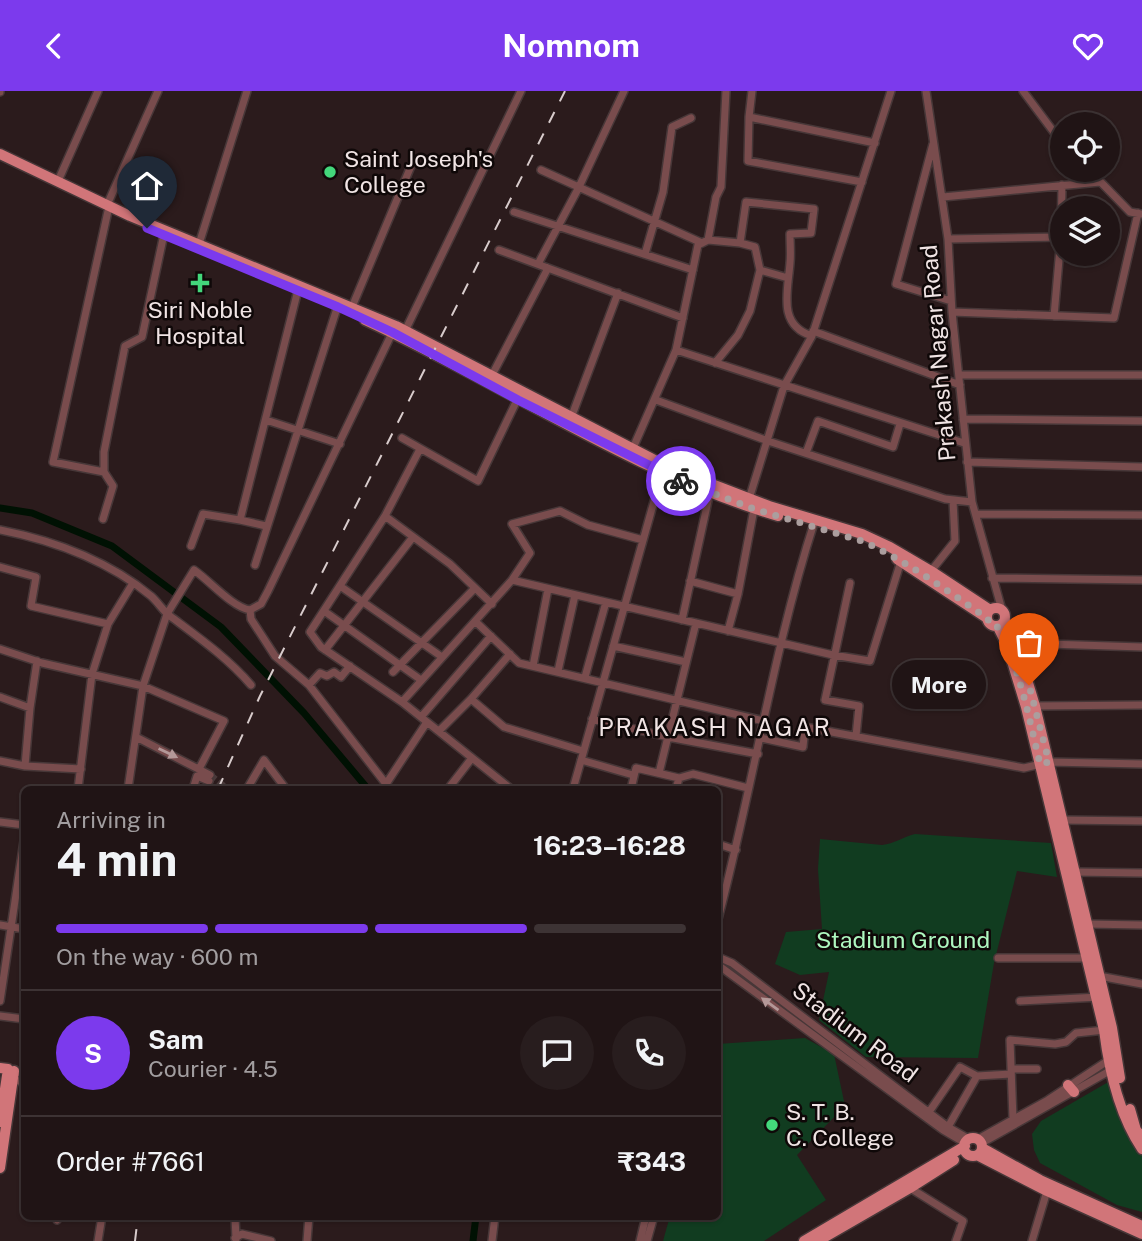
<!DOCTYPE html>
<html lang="en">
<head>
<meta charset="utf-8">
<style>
	body { margin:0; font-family:"Public Sans",sans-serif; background:#281d1e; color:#f1f3f6; height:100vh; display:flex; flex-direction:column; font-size:26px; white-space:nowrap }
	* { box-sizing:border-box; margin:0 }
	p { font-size:23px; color:#a29ea0 }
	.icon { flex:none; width:38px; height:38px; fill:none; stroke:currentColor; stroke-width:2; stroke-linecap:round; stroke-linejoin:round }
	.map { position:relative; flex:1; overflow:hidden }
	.drawer { position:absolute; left:21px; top:695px; width:700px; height:434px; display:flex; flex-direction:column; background:#201415; border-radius:10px; box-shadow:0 2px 5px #0004,0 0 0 2px #3d3334 }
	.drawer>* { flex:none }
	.fabs { position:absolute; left:1050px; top:21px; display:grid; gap:14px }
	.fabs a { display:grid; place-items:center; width:70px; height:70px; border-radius:50%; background:#201415; box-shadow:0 2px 5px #0004,0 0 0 2px #3d3334; font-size:35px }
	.pin { position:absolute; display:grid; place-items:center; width:60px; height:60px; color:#fff; margin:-72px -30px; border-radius:50% 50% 50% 0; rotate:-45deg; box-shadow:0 0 7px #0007 }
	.pin .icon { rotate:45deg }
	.courier { position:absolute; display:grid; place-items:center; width:70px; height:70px; margin:-35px; border:5px solid #7c3aed; border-radius:50%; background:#fff; color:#222; box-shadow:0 2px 9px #0007 }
	.bubble { position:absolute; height:49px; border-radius:24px; background:#201415; box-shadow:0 2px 5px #0004,0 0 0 2px #3d3334; font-size:23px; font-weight:700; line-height:49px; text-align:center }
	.head em { font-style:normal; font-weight:700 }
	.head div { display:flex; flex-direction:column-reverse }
	.head { display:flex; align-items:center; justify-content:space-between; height:119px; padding:0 35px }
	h1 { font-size:46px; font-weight:700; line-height:52px }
	.bar { display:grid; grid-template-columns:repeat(4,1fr); gap:10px 7px; align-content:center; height:84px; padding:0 35px }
	.bar i { height:9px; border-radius:5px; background:#3d3334 }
	.bar .selected { background:#7c3aed }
	.bar p { grid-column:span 4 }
	.line { display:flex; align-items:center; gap:18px; padding:0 35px; border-top:2px solid #3d3334 }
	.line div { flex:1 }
	.round { display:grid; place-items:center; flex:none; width:74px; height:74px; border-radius:37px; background:#281d1e }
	header { display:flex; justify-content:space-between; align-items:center; height:91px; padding:0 35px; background:#7c3aed; color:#fff; font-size:32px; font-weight:700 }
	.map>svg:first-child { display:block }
	.green { fill:#113c20 }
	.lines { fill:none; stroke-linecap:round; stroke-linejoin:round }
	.canal { stroke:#001103; stroke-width:7 }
	.minor-tunnel { stroke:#49393a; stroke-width:7; stroke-dasharray:7 3.5; stroke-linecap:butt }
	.minor-casing { stroke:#473738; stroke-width:10 }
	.major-casing { stroke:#473738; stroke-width:13 }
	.minor { stroke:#794c4d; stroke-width:7 }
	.major { stroke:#d17579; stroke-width:10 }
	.rail { stroke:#d8cccc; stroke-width:2; stroke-dasharray:12 12; stroke-linecap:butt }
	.oneway { fill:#b49898 }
	.done { stroke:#ab9e9e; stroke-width:7; stroke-dasharray:0 12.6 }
	.route { stroke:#7c3aed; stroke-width:9 }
	.poi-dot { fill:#43d77b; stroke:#0f0808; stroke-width:2.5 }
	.labels { text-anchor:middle; stroke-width:5; stroke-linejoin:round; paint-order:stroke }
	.poi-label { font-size:23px; fill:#f0e4e4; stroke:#0f0808; text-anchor:start }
	.street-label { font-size:23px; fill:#f0e4e4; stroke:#0f0808 }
	.park-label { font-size:23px; fill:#aef8c0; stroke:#0f0808 }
	.neighbourhood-label { font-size:24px; letter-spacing:2px; fill:#f0e4e4; stroke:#0f0808 }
</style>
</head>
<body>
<header><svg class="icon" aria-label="back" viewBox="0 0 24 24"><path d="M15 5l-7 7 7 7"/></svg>Nomnom<svg class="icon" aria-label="heart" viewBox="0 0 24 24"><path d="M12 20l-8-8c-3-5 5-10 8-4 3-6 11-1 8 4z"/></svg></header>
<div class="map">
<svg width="1142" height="1150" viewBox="0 0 1142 1150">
	<rect width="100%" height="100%" fill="#2b1b1c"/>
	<!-- green -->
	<path class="green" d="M915 743 1051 752 1057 786 1017 780 994 872 978 967 866 966 819 929 829 881 800 884 775 873 786 841 822 838 818 778 820 748 882 754C894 753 903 746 915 743Z
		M805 947 834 963 845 1015 797 1064 826 1109 764 1150H663L670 1125H718V953Z
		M1110 990 1125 1039 1142 1063V1121L1117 1114 1040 1072 1034 1059 1032 1043 1041 1030Z"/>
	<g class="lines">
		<!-- canal -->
		<path class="canal" d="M0 417 32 422 112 455 221 536 304 622 368 698
			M473 1150 476 1125"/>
		<!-- minor-tunnel -->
		<path class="minor-tunnel" d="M210 684 227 698"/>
		<!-- minor casing -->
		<g class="minor-casing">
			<path id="minor" d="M726 0 721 96 716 106 708 149 740 152 746 111 814 118 811 142 790 143C790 153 791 163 790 172 788 200 777 234 812 245
				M752 0 749 26 875 52
				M926 0 948 148 952 221 972 411 1002 519
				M1023 0 1062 52
				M0 1V0
				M749 26 748 70 862 91
				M933 53 896 193 951 210
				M541 79 702 152
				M1089 79 1130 121 1141 123
				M58 90 98 0
				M943 106 1100 91
				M107 114 158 0
				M514 121 693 179
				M948 148 1062 146
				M740 152 755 156 760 179 788 187
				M199 153 247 0
				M499 159 683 227
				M645 163 663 101 672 36 691 27
				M538 173 578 98 624 0
				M352 216 411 75
				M952 221 1114 227 1138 122
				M1054 225 1061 146 1062 94
				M405 240 521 0
				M813 240 960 294
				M676 259 964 352
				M715 272 738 244 750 220 760 179
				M959 284H1142
				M491 286 548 177
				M656 309 768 350 945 408 972 411
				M571 327 618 202
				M963 328 1142 330
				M266 329 340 353
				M402 347 478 390 519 305
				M633 357 676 259 698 154 708 149
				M420 358 385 425 450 473 492 513
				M806 362 818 330 893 356 900 333
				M967 371 1142 376
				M104 381 53 371 108 120
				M977 423 1142 424
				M385 425 310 541 321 556 402 611 511 698
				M103 428 113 395 104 381V361L125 255 142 246 164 143
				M240 429 266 435
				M0 439C56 450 107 469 151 505 158 511 163 520 170 525 198 546 228 567 251 594
				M191 455 203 423 240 429 299 195
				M255 474 339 211
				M0 476 36 486 31 515 108 533 92 583 78 698
				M931 480 955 450 953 409
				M992 487 1142 489
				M512 489 833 564 870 570 901 470
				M690 490 738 503
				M850 492 825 609 859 615 856 645
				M340 495 442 566
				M250 519 251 528 275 565 309 594 390 698
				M324 520 421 589
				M682 529 710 401
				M476 531 519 572 764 630
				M108 533 133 492
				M728 540 738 503 754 418 749 408 784 295 812 245 891 0
				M1016 552 1142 556
				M613 555 686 571
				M0 558 42 572 143 595 224 630 199 678
				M325 559 413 446
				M510 563 471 608 504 636 583 660
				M533 575 548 498
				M558 580 575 504
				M393 581 475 497
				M585 586 606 511
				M309 594 320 582 327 585 334 581 341 586 350 575
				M0 606 30 617
				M402 611 512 489 530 462 512 433 560 420 588 434 643 449
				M1035 615 1142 614
				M421 626 491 545
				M592 628 668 646 758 663
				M439 640 471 608
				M136 646 210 684
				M761 647 803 656 805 636 1024 677 1049 671 1142 673
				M581 669 633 684
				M0 670 25 675 81 678
				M25 675 30 617 37 570
				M659 682 696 532
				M386 693 427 631
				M128 698 143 595 167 523 194 479C210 490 232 516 250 519L261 513 268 500 394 238
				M193 698 197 685 209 690
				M247 698 264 669 286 698
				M448 698 472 667
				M573 698 662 382
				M631 698 636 677 679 687
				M676 698 679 687 693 683 748 697
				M1062 729 1142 730
				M0 731 24 734
				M718 753 736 759
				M1074 781 1142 782
				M718 828C753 696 773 559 815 429
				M1087 833 1142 834
				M0 834 24 838
				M718 866 732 872 948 1036 969 1048
				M998 867H1086
				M718 874 943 1039 965 1052
				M1099 885 1142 893
				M0 910 24 750
				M1020 910 1100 906
				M0 925 24 928
				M1011 978H1037
				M12 979 24 983
				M8 988 24 991
				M929 1021 960 976 977 985
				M1013 1028 1010 949 1055 953 1066 951 1076 942 1105 939
				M948 1036 977 985 1011 983
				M978 1048 1048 1009 1112 967
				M982 1052 1113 978
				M910 1097 963 1130 956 1150
				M235 1125 236 1148
				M57 1129 60 1125
				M235 1147 242 1143 271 1150
				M98 1150 102 1125
				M307 1150 309 1125
				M492 1150 495 1125
				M640 1150 646 1125
				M647 1150 654 1125
				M1032 1150 1047 1100"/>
		</g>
		<!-- major casing -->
		<g class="major-casing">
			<path id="major" d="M0 63 130 125 396 235 670 377 769 415 862 443 890 456 931 480 990 519
				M365 229C504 293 631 381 778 425
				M897 468 987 527
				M987 526a9 9 0 1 1 18 0a9 9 0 1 1-18 0Z
				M1005 530 1016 552 1035 615 1112 937 1120 987
				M998 536 1007 554 1026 616 1104 939C1109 979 1119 1024 1142 1058
				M0 977 8 978 0 1031
				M1068 994 1074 1001
				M1130 1018 1136 1039 1142 1046
				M964 1056a9 9 0 1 1 18 0a9 9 0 1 1-18 0Z
				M982 1057 1040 1089 1142 1135
				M977 1064 1047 1100 1142 1143
				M0 1077 14 980
				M804 1150 965 1055
				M818 1150 910 1097 954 1069"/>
		</g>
		<!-- minor -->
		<use href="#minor" class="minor"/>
		<!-- major -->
		<use href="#major" class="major"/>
		<!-- rail -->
		<path class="rail" d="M218 698 260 605 565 0
			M135 1150 138 1125"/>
	</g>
	<!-- one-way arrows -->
	<defs><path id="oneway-solid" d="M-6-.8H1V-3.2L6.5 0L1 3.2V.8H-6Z" transform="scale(1.75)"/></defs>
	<g class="oneway">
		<use href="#oneway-solid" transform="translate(168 662) rotate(26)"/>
		<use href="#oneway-solid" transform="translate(770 913) rotate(-144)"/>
	</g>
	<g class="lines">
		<!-- done -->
		<path class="done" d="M681 390 754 418 862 450C907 470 946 499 987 527L992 535 998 536C1020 578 1029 627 1040 673L1049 671 1029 594"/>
		<!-- route -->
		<path class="route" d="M147 137 338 216 392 241 518 309 681 390"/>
	</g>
	<!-- markers -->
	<g class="poi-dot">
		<circle cx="330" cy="81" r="7"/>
		<path d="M196.5 181.5h7v7h7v7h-7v7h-7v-7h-7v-7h7z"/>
		<circle cx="772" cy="1034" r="7"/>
	</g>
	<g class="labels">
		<!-- poi labels -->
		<g class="poi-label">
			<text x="344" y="76">Saint Joseph's<tspan x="344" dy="26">College</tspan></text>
			<text x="200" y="227" text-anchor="middle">Siri Noble<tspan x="200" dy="26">Hospital</tspan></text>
			<text x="786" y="1029">S. T. B.<tspan x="786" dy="26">C. College</tspan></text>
		</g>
		<!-- street labels -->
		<g class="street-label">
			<text transform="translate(938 262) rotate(-95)" y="8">Prakash Nagar Road</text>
			<text transform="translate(855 941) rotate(37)" y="8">Stadium Road</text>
		</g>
		<!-- park labels -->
		<g class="park-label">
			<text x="903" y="857">Stadium Ground</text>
		</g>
		<!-- neighbourhood labels -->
		<g class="neighbourhood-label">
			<text x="715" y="645">PRAKASH NAGAR</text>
		</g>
	</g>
</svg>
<div class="fabs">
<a><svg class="icon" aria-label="locate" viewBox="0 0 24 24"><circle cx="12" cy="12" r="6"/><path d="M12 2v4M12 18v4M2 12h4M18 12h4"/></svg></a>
<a><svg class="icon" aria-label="layers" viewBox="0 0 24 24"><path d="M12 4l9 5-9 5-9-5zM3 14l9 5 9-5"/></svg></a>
</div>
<div class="pin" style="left:1029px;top:594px;background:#ea580c"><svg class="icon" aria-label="bag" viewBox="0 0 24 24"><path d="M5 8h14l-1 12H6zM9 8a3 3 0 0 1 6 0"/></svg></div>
<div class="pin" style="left:147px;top:137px;background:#1f2937"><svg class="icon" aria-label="home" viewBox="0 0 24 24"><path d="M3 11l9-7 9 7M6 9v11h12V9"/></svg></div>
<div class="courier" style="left:681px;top:390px"><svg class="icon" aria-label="bike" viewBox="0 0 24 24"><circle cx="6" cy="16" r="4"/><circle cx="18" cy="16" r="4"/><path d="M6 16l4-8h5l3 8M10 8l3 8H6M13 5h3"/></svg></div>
<div class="bubble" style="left:892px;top:569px;width:94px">More</div>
<section class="drawer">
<div class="head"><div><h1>4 min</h1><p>Arriving in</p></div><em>16:23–16:28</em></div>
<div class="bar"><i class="selected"></i><i class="selected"></i><i class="selected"></i><i></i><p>On the way · 600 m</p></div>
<div class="line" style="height:126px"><b class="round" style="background:#7c3aed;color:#fff">S</b><div><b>Sam</b><p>Courier · 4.5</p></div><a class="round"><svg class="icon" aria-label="chat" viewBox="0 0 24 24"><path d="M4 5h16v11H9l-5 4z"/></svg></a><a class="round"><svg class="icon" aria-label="phone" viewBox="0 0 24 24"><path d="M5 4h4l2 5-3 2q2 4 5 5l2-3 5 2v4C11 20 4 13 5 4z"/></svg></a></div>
<div class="line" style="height:91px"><div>Order #7661</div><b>₹343</b></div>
</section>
</div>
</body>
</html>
